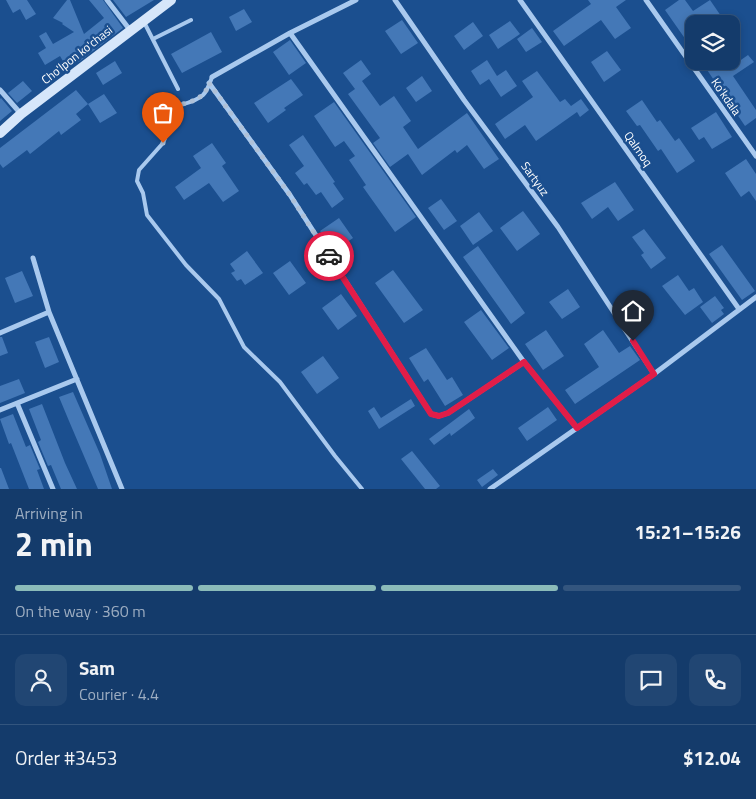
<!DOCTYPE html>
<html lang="en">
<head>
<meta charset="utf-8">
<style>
	body { margin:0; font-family:"Titillium Web",sans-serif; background:#214673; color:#f1f3f6; height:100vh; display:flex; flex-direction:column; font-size:19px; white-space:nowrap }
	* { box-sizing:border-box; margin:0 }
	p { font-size:16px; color:#9dadc1 }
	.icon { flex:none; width:28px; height:28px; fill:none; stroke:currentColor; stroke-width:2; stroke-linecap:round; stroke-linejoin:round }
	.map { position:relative; height:489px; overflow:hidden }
	.side { display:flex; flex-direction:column; background:#143b6b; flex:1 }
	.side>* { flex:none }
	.tools { position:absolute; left:685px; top:15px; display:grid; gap:10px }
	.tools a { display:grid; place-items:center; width:55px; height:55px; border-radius:10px; background:#143b6b; box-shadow:0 2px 8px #0003,0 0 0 1px #33557e; font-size:25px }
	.pin { position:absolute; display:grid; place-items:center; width:42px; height:42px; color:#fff; margin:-51px -21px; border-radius:50% 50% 50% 0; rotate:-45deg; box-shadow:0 0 5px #0007 }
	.pin .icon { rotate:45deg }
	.courier { position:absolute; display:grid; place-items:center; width:50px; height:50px; margin:-25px; border:4px solid #e11d48; border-radius:50%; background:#fff; color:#222; box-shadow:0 1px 6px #0007 }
	.summary em { font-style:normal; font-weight:700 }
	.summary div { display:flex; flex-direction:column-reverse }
	.summary { display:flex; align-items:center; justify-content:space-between; height:85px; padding:0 15px }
	h1 { font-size:32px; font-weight:700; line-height:38px }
	.bar { display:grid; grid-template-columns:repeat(4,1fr); gap:8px 5px; align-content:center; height:60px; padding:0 15px }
	.bar i { height:6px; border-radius:4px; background:#33557e }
	.bar .on { background:#8bbbb9 }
	.bar p { grid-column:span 4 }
	.line { display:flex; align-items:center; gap:12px; padding:0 15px; border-top:1px solid #33557e }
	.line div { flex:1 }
	.round { display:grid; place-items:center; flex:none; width:52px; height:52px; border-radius:10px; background:#214673 }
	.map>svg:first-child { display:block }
	.building { fill:#4478b7 }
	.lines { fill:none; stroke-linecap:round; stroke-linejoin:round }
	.service { stroke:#a9c9ee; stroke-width:4 }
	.minor { stroke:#a9c9ee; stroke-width:5 }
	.secondary { stroke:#d6e6fa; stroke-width:10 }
	.done { stroke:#afc1d8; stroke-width:5; stroke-dasharray:0 9 }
	.route { stroke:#e11d48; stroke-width:6 }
	.labels { text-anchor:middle; stroke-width:5; stroke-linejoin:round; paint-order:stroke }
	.street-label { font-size:12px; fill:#fff; stroke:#1b4f8f }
</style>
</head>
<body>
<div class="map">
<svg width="756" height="489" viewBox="0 0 756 489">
	<rect width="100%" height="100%" fill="#1b4f8f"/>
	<!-- building -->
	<path class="building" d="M6 0H27L36 14 26 20 20 9 13 13Z
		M67 0H70L84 34 104 18 89 0H103L123 28 80 61 67 68 60 56 45 65 38 53 46 48 39 36 46 32 53 44 74 32 62 24 63 23 53 18Z
		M113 0H154L126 17Z
		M588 0H626L616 7 631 28 615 39 601 20 564 46 553 31 591 4Z
		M679 0H685L693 11 710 0 721 16 710 24H694V35L686 40 665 10Z
		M244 9 252 22 236 31 229 17Z
		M402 20 418 43 401 54 385 31Z
		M510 21 520 34 498 49 489 35Z
		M473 22 483 36 464 50 454 36Z
		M532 28 542 42 526 52 517 39Z
		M211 32 222 52 182 73 171 54Z
		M290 40 306 63 289 75 273 52Z
		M607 51 621 70 604 82 591 62Z
		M748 55 754 62 733 76 756 110V118L745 126 701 61H723L728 69Z
		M361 60 371 74 362 81 380 106 394 96 411 121 403 127 418 149 467 113 499 159 484 169 467 145 457 153 455 150 422 175 408 154 390 167 373 143 380 138 348 94 355 89 343 73Z
		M487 60 497 76 506 70 517 86 501 97 489 79 480 85 471 71Z
		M115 61 122 73 103 85 96 73Z
		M537 71 560 102 565 99 571 106 581 99 589 110 580 117 577 112 536 141 525 125 505 139 495 124 533 97 522 81Z
		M422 76 432 91 416 102 406 88Z
		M291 79 303 95 284 108 286 110 268 123 254 103Z
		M23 81 32 91 17 103 8 93Z
		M76 90 88 104 76 114 81 120 61 135 59 131 30 154 27 150 3 168 0 164V148Z
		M104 94 117 113 100 123 88 104Z
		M1 98 12 111 0 121V99Z
		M642 100 657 122 660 120 675 141 679 138 695 161 677 173 661 149 658 151 640 125 637 126 626 111Z
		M334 102 416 217 395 232 363 187 366 185 349 160 355 156 344 141 335 147 314 116Z
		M716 112 732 137 712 149 704 137 699 140 691 128Z
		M303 135 335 182 333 183 344 199 332 208 321 192 316 195 307 183 304 185 295 173 304 166 289 145Z
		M212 143 226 163 222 166 239 191 223 202 209 183 184 200 175 187 201 168 193 156Z
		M746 159 756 174V201L749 191 741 197 725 173Z
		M615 182 634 210 618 221 608 207 592 219 581 203Z
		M441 199 457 221 444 230 428 208Z
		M523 211 540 234 517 251 500 228Z
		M479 212 493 231 473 245 460 226Z
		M339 218 353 238 334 251 320 231Z
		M644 229 666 258 651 269 641 255 644 253 632 237Z
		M722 245 755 291 742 300 709 254Z
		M478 246 525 313 511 324 463 257Z
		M247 251 263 273 245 285 241 279 237 281 231 273 235 271 230 264Z
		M290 261 306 283 289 295 273 273Z
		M393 270 423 310 404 323 375 283Z
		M22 271 33 296 15 303 5 278Z
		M678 275 689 291 694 288 703 302 685 315 662 286Z
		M568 289 580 307 562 319 549 302Z
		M341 294 357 316 338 330 322 308Z
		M715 296 724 308 721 310 724 314 712 323 700 307Z
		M481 310 509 348 492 360 464 322Z
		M546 330 564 356 543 370 525 344Z
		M603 330 619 353 630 346 640 360 575 404 565 390 599 367 584 344Z
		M0 337H2L8 353 0 356Z
		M49 337 59 362 45 368 35 342Z
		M426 348 447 380 452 377 463 395 445 406 428 379 424 382 409 358Z
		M323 356 339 378 317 394 301 372Z
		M19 379 25 393 0 403V386Z
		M73 392 100 454 112 489H98L69 421 59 397Z
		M411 399 415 406 379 429 368 411 374 407 381 418Z
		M42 404 65 463 77 489H61L51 465 48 466 38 442 41 440 29 409Z
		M548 407 557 420 527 441 518 428Z
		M469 409 475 418 451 436 450 433 434 445 429 439Z
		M13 414 26 447 30 445 40 469 37 470 44 489H29L11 443 9 444 0 419Z
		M412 451 440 486 436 489H425L401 459Z
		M0 468H1L9 489H0Z
		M493 469 498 475 482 487 477 480Z"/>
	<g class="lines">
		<!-- service -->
		<path class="service" d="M144 22 178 89
			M153 39 191 20
			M212 77C210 83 207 91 203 95 191 106 174 103 162 113V121L166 136 163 143 139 170 137 181 143 193 147 215 186 265 219 299 244 347 280 382 335 456 362 489"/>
		<!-- minor -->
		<path class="minor" d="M107 0 130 30
			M395 0 464 100 558 227 654 374
			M520 0 739 309
			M646 0 756 156
			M290 33 524 362 577 428
			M212 77 290 33 356 0
			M209 83 290 195 431 414 439 416 448 413 524 362
			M0 90 21 114
			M33 258 49 312 122 489
			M0 333 49 312
			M17 403 53 489
			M0 410 77 379
			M490 489 654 374 756 297"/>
		<!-- secondary -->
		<path class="secondary" d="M0 133 21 114 171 0"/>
	</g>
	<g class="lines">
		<!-- done -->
		<path class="done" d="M163 143C167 133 162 124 162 113 174 103 194 105 203 94 206 92 208 86 209 83L290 195 329 256"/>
		<!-- route -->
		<path class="route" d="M329 256 431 414 439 416 448 413 524 362 577 428 654 374 633 341"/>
	</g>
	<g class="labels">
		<!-- street labels -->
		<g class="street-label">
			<text transform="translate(77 55) rotate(-38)" y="4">Cho'lpon ko'chasi</text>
			<text transform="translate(726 97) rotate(55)" y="4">Ko'kdala</text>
			<text transform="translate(638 149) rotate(55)" y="4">Qalmoq</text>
			<text transform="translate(535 179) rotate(54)" y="4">Sartyuz</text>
		</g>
	</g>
</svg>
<div class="tools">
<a><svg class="icon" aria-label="layers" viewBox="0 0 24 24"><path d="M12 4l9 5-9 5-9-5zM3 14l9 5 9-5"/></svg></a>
</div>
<div class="pin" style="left:163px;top:143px;background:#ea580c"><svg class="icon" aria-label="bag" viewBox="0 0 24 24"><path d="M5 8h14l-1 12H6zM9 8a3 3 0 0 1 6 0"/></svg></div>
<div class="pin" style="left:633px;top:341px;background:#1f2937"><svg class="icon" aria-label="home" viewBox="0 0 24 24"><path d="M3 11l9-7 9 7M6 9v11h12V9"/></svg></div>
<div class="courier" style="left:329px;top:256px"><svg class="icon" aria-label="car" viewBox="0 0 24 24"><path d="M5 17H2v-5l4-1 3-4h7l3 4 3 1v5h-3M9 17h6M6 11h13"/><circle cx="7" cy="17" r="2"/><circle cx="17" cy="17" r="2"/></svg></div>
</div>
<section class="side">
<div class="summary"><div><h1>2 min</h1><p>Arriving in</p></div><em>15:21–15:26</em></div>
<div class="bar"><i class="on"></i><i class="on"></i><i class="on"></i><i></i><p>On the way · 360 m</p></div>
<div class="line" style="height:90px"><a class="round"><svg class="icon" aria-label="person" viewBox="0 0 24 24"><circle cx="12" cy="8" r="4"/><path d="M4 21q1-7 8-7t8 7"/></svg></a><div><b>Sam</b><p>Courier · 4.4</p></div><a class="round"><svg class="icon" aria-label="chat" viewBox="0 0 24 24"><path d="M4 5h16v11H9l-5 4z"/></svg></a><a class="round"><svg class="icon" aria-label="phone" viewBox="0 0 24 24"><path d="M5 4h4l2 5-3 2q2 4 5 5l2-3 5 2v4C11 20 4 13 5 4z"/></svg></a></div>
<div class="line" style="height:65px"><div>Order #3453</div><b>$12.04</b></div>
</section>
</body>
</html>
